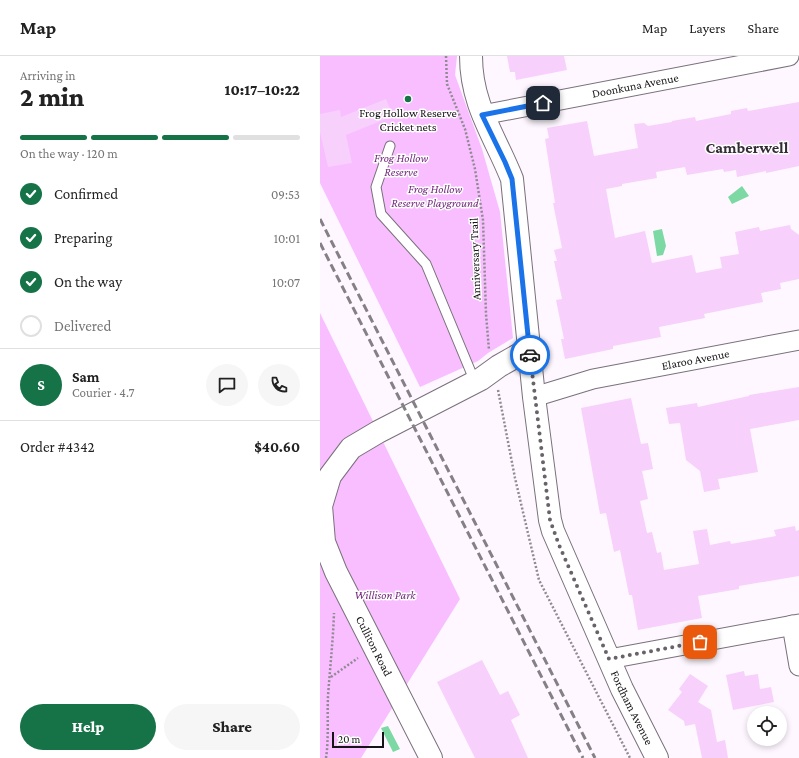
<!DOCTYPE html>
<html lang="en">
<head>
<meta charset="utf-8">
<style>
	body { margin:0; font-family:"Crimson Pro",serif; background:#f6f6f6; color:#222; height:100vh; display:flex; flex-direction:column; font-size:15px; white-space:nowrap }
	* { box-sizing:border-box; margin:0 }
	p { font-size:13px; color:#767676 }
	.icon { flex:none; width:22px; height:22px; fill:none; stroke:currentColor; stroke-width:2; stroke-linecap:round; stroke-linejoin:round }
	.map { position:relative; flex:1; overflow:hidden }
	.panel { display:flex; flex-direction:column; background:#fff; width:320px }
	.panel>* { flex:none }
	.tools { position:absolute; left:427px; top:650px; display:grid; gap:8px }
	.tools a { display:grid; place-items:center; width:40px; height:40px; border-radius:50%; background:#fff; box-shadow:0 2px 6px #0003; font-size:20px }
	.scale { position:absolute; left:12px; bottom:10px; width:52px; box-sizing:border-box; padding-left:4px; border:2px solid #171417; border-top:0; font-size:11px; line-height:14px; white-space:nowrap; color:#171417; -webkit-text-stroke:3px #fff; paint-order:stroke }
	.pin { position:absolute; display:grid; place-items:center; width:34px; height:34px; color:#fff; margin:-17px; border-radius:8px; box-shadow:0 2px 6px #0006 }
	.courier { position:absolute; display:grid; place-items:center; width:40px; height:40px; margin:-20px; border:3px solid #1a73e8; border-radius:50%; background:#fff; color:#222; box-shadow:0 1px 5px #0007 }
	.head em { font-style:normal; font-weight:800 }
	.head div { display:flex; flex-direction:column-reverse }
	.head { display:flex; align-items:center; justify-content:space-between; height:68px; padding:0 20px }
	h1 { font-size:26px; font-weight:800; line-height:30px }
	.bar { display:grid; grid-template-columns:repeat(4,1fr); gap:6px 4px; align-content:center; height:48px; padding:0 20px }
	.bar i { height:5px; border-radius:3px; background:#e0e0e0 }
	.bar .selected { background:#167347 }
	.bar p { grid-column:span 4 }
	.line { display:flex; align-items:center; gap:10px; padding:0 20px; border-top:1px solid #e0e0e0 }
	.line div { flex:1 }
	.round { display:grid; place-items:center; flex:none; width:42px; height:42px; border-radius:21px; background:#f6f6f6 }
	ol { padding:0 20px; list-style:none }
	li { display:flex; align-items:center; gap:12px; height:44px }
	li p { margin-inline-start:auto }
	li .icon { padding:4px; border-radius:50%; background:#167347; color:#fff; stroke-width:4 }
	li:last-child { color:#767676 }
	li i { width:22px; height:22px; border:2px solid #e0e0e0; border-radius:50% }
	.primary-button { display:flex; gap:8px; margin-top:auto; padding:8px 20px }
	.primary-button a { flex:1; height:46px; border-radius:24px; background:#167347; color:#fff; font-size:16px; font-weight:800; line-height:46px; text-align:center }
	.primary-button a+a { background:#f6f6f6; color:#222 }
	header { display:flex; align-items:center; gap:24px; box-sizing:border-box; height:56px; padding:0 20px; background:#fff; border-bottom:1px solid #e0e0e0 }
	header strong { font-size:19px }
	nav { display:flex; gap:22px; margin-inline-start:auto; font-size:14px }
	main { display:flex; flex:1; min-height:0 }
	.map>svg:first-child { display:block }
	.green { fill:#f8beff }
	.water { fill:#7cd9a4 }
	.building { fill:#f7d0fc }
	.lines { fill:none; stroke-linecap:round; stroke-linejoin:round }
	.lane-casing { stroke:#79717a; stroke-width:11 }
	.street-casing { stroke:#79717a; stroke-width:21 }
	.secondary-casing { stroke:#79717a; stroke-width:24 }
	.path { stroke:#908b91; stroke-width:2.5; stroke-dasharray:2 2; stroke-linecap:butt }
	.lane { stroke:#fff; stroke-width:9 }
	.street { stroke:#fff; stroke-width:19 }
	.secondary { stroke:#fff; stroke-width:22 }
	.rail { stroke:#858086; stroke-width:3; stroke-dasharray:8 4; stroke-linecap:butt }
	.done { stroke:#686368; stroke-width:4; stroke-dasharray:0 7.2 }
	.route { stroke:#1a73e8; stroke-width:5 }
	.poi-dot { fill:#167347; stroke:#fff; stroke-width:1.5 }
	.labels { text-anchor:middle; stroke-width:3; stroke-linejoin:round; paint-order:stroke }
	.street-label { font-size:12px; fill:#171417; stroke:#fff }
	.poi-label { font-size:12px; fill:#171417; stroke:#fff }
	.park-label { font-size:12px; font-style:italic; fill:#71287b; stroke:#fff }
	.district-label { font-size:16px; font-weight:bold; fill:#332c34; stroke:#fff }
</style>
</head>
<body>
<header>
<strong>Map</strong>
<nav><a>Map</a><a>Layers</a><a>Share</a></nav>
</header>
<main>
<section class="panel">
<div class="head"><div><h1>2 min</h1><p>Arriving in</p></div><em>10:17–10:22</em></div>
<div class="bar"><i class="selected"></i><i class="selected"></i><i class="selected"></i><i></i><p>On the way · 120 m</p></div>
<ol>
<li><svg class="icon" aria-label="check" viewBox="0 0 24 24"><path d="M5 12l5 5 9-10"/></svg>Confirmed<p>09:53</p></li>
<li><svg class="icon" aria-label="check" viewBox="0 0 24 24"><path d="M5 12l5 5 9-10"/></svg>Preparing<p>10:01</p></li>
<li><svg class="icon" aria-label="check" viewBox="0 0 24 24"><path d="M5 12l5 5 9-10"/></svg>On the way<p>10:07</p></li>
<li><i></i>Delivered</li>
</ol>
<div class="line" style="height:72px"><b class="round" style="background:#167347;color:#fff">S</b><div><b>Sam</b><p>Courier · 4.7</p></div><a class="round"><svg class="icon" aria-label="chat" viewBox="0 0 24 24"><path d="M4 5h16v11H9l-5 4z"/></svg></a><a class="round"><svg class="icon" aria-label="phone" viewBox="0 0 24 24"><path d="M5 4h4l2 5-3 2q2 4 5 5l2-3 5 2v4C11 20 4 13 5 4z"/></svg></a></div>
<div class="line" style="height:52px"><div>Order #4342</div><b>$40.60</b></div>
<div class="primary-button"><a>Help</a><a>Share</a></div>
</section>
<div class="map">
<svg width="479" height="702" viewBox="0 0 479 702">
	<rect width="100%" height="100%" fill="#fef7ff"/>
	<!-- green -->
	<path class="green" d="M0 0H137L135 19 162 93 180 156 193 282 168 297 158 305 100 331 0 127Z
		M0 257 140 543 41 702H0Z"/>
	<!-- water -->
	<path class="water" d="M422 130 429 140 412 148 408 141Z
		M342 173 346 190 343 199 337 200 333 175Z
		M68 670 80 693 73 696 61 672Z"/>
	<!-- building -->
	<path class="building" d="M187 0H244L247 14 196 24 195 16H190Z
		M66 43 73 60 26 79 32 107 8 111 0 76V58L20 54 21 61Z
		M479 46V110L446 117V115L417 121 416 114 404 116 403 113 367 119 365 111 336 116 337 122 302 128V130L286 133 295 182 325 175 332 207 372 199 376 217 402 212 400 201 419 198 415 176 439 171 440 175 470 169 471 173 479 179V223L460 227 461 233 441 237 443 246 384 258 385 262 339 271 341 281 293 290V293L245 303 241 283H244L236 244 242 243 234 205H237L234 194 242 192 233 147H235L225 83 229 82 227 72 267 65 274 100 318 92 314 68 324 67 328 70 352 66V65L375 61 376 65 411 58V55L427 52 428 55Z
		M479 331V364L430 373 438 416 398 423 400 433 384 436 380 415 366 404 360 367 349 368 346 352 377 347 378 351 429 340V339Z
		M311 342 321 388 328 387 333 413 322 415 328 443 320 445 327 477 332 476 337 497 341 496 344 514 379 508 373 475 387 473 390 489 410 485 411 488 456 480 454 474 475 470 476 475 479 474V520L419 530V533L378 540 382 562 318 574 312 539H309L300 494 294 496 286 457 280 458 261 352Z
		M162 604 180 639 188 635 200 659 191 664 208 702H155L117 626Z
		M424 615 425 620 438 618 440 633 451 631 454 646 413 654 406 619Z
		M370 618 388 630 378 646 391 654 397 686 405 684 408 702H382L375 668 365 670 364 665 348 654 362 636 359 633Z"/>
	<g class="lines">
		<!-- lane casing -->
		<g class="lane-casing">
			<path id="lane" d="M70 90 56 131 61 158 106 208 155 326"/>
		</g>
		<!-- street casing -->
		<g class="street-casing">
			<g id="street">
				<path id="s1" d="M162 59 469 0"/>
				<path id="s2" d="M214 341 273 323 479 284"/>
				<path d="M472 569 479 610"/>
				<path d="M289 603 479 568"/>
			</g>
		</g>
		<!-- secondary casing -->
		<g class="secondary-casing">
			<g id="secondary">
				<path id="s3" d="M151 0C151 49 175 80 192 123L214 341 230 464 233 475 302 633 337 702"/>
				<path d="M111 702 16 516 4 486 1 450 10 420 31 392 58 376 161 323 179 310 209 293"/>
			</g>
		</g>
		<!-- path -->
		<path class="path" d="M126 0 127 28 145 73 155 113 163 164 166 258 169 294
			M178 334 195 422 219 524 310 702
			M11 621 38 602
			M6 702C9 682 7 661 8 640 10 612 13 585 14 557"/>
		<!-- lane -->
		<use href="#lane" class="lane"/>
		<!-- street -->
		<use href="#street" class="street"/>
		<!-- secondary -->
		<use href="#secondary" class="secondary"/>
		<!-- rail -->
		<path class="rail" d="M0 163 275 702
			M0 187 263 702"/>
	</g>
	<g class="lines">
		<!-- done -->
		<path class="done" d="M210 299 230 464 239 489 289 603 380 586"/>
		<!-- route -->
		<path class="route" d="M210 299 192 123 185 106 162 59 223 47"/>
	</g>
	<!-- markers -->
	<circle class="poi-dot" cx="88" cy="43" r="4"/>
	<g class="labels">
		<!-- street labels -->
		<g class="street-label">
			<text dy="4" stroke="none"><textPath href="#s1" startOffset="156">Doonkuna Avenue</textPath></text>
			<text transform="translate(155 203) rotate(-92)" y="4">Anniversary Trail</text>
			<text dy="4" stroke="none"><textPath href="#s2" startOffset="166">Elaroo Avenue</textPath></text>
			<text transform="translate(54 590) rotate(63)" y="4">Culliton Road</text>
			<text dy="4" stroke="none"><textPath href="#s3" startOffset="679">Fordham Avenue</textPath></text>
		</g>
		<!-- poi labels -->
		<g class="poi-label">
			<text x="88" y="61">Frog Hollow Reserve<tspan x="88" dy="14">Cricket nets</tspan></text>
		</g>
		<!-- park labels -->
		<g class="park-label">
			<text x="81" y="106">Frog Hollow<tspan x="81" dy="14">Reserve</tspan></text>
			<text x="115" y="137">Frog Hollow<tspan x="115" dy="14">Reserve Playground</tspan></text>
			<text x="65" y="543">Willison Park</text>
		</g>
		<!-- district labels -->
		<g class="district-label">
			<text x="427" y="97">Camberwell</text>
		</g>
	</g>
</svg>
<div class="tools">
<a><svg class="icon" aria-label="locate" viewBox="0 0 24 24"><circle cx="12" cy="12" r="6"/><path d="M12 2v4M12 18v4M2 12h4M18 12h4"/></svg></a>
</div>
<div class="scale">20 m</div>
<div class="pin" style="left:380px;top:586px;background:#ea580c"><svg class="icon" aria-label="bag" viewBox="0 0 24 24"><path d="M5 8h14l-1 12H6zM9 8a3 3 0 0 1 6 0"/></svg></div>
<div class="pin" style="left:223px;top:47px;background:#1f2937"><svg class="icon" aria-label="home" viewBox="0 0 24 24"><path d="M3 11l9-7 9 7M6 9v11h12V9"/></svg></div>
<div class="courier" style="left:210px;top:299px"><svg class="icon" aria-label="car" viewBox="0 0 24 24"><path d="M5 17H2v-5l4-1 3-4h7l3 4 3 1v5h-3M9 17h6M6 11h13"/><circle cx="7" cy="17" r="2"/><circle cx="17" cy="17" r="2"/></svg></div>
</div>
</main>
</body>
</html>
